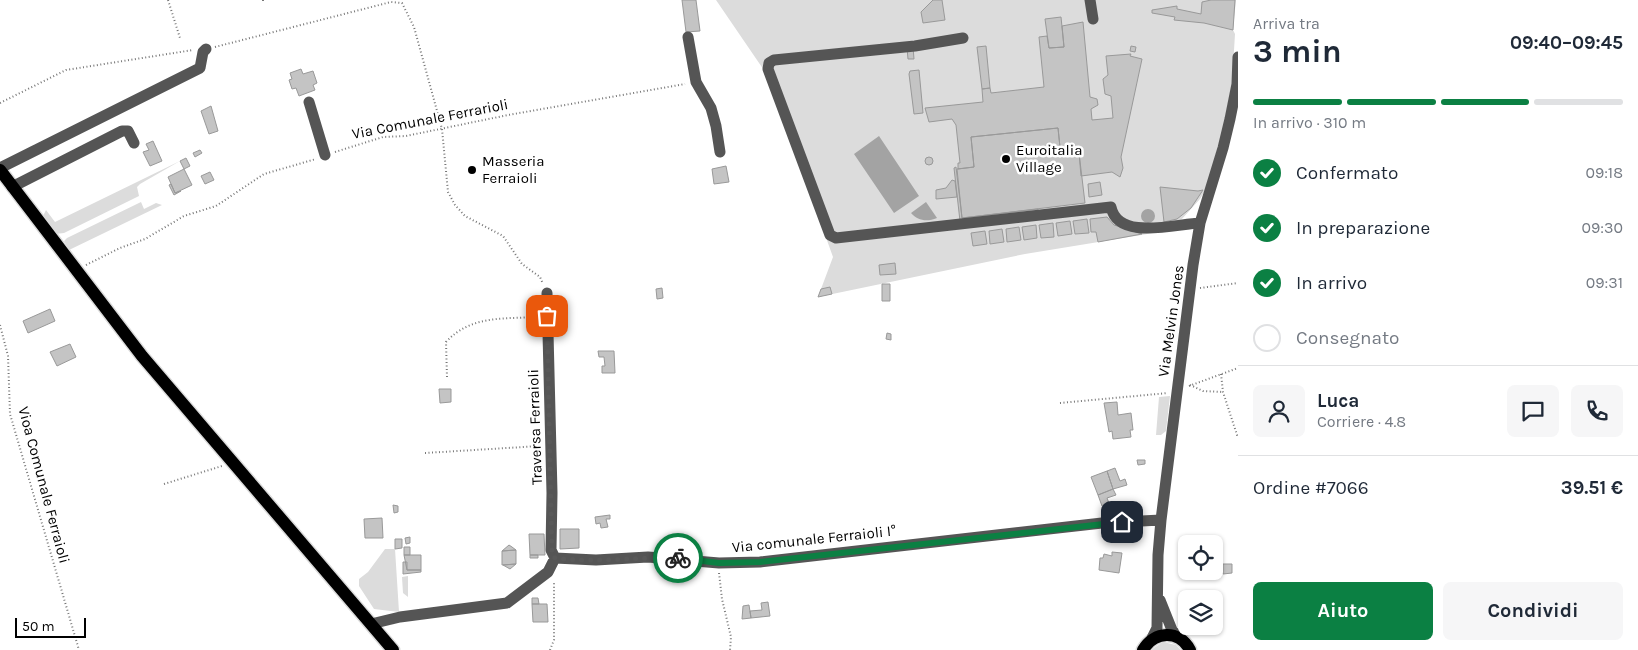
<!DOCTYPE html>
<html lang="it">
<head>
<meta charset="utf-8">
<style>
	body { margin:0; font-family:Karla,sans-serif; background:#f6f6f7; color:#1f2937; height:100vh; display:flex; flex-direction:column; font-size:19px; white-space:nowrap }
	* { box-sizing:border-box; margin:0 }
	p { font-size:16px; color:#747a83 }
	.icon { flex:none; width:28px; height:28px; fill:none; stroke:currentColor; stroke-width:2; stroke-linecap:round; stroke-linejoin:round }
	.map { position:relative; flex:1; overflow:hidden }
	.drawer { display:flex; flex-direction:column; background:#fff; width:400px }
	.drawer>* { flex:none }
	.buttons { position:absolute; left:1178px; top:535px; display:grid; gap:10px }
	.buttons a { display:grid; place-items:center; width:45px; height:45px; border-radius:8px; background:#fff; box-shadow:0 1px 4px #0004; font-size:25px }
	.scale { position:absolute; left:15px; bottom:12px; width:71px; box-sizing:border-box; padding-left:5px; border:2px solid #000; border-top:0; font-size:14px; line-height:18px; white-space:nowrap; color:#000; -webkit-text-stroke:4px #fff; paint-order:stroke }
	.pin { position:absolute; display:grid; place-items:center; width:42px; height:42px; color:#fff; margin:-21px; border-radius:10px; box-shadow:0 2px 8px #0006 }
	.courier { position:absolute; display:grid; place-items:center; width:50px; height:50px; margin:-25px; border:4px solid #0b8043; border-radius:50%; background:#fff; color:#222; box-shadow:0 1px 6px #0007 }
	.head em { font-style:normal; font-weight:700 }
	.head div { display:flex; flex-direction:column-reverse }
	.head { display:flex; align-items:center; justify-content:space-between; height:85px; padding:0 15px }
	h1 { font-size:32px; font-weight:700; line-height:38px }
	.bar { display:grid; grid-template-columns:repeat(4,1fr); gap:8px 5px; align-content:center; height:60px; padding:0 15px }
	.bar i { height:6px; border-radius:4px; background:#e0e1e3 }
	.bar .active { background:#0b8043 }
	.bar p { grid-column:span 4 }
	.line { display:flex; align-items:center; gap:12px; padding:0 15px; border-top:1px solid #e0e1e3 }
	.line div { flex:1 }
	.round { display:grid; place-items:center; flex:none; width:52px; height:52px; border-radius:8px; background:#f6f6f7 }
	ol { padding:0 15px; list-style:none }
	li { display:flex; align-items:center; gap:15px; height:55px }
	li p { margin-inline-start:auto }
	li .icon { padding:5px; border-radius:50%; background:#0b8043; color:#fff; stroke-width:4 }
	li:last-child { color:#747a83 }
	li i { width:28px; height:28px; border:2px solid #e0e1e3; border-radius:50% }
	.primary-button { display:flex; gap:10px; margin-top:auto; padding:10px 15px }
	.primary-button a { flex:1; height:58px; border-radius:8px; background:#0b8043; color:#fff; font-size:20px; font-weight:700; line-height:58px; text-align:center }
	.primary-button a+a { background:#f6f6f7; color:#1f2937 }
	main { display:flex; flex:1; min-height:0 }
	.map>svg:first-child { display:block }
	.green { fill:#dcdcdc }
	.water { fill:#a3a3a3 }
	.building { fill:#c4c4c4; stroke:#999 }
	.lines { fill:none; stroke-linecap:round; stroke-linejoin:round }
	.major-casing { stroke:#dbdbdb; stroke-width:15 }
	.path { stroke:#777; stroke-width:2; stroke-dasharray:1 2.5; stroke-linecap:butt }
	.minor { stroke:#555; stroke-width:11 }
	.major { stroke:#000; stroke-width:12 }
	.done { stroke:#595959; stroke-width:5; stroke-dasharray:0 9 }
	.route { stroke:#0b8043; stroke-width:6 }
	.poi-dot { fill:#000; stroke:#fff; stroke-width:2 }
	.labels { text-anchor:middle; stroke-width:5; stroke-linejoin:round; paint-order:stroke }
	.street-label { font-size:15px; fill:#000; stroke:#fff }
	.poi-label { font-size:15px; fill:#000; stroke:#fff; text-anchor:start }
</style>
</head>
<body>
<main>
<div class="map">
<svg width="1238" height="650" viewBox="0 0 1238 650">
	<rect width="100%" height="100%" fill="#fff"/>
	<!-- green -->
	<path class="green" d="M716 0H1236L1233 30 1235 34 1232 83 1223 129 1206 189 1200 199 1172 230 1025 254 818 297 833 257 768 76Z
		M180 161 140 184 137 187 139 196 64 233 55 234 43 216 46 210 55 222Z
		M141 202 144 209 156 203 162 205 69 250 64 241 67 238Z
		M1170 396 1166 431 1161 435H1156L1159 397Z
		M385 549H395L399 612 374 609 359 586V579L368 572Z
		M408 576V597L403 593 402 577Z
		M1163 642 1176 645 1181 650H1151Z"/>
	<!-- water -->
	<path class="water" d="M879 136 919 196 894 213 854 154Z
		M926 202 937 218C927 222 918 221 911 213Z
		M1141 216a7 7 0 1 1 14 0a7 7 0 1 1-14 0Z"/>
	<!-- building -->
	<path class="building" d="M682 0H696L700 31 686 32Z
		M933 0H942L945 20 923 23 921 12Z
		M1211 0H1235L1233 30 1204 23 1174 20 1175 17 1152 13V10L1177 6V9L1201 14 1202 2Z
		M1061 17 1064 47 1049 48 1045 19Z
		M1083 22 1090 97 1097 99 1098 105 1091 109 1092 120 1113 118 1111 96 1105 94 1103 79 1108 75 1106 56 1131 54 1130 56 1142 59 1121 157 1123 168 1120 177 1112 172 1081 176 1079 153 1061 157 1058 128 971 137 974 167 958 169V163H960L956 125 952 119 929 122 925 108 983 102 982 89 990 88 991 93 1044 87 1039 37 1047 36 1049 48 1064 47 1062 26Z
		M986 46 990 88 982 89 977 47Z
		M1131 46 1136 47 1135 52 1130 51Z
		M913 47 914 59H908L907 48Z
		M301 69 303 74 313 71 317 83 313 85 315 90 299 96 296 88 292 89 289 80 292 79 290 73Z
		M919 70 923 113 914 114 909 74 910 71Z
		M211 106 218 131 209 134 201 111Z
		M1058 128 1061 157 1079 153 1085 203 962 218 957 169 974 167 971 137Z
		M153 141 162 161 150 166 143 152 149 150 146 144Z
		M200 150 202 153 195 157 193 153Z
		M925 161a4 4 0 1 1 8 0a4 4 0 1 1-8 0Z
		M186 158 190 166 184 169 180 161Z
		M726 166 729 182 714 184 712 169Z
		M956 167 962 218 1038 209V212L960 221 954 168Z
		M184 169 192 185 175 193 168 177Z
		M210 172 214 180 205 184 201 176Z
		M952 180 955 181 957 197 936 199V190L946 188Z
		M1100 182 1102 195 1089 197 1088 184Z
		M171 184 175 193 181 191 174 195 169 185Z
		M1160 187 1198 191 1203 190 1191 208 1177 219 1164 222Z
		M1107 217 1114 225 1142 234 1098 242 1096 232H1091L1090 219Z
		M1087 219 1089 233 1075 234 1073 221Z
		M1070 221 1072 234 1058 236 1056 223Z
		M1053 223 1054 237 1041 238 1039 225Z
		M1036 225 1037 238 1024 240 1022 227Z
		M1019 227 1021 240 1007 242 1006 229Z
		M1002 229 1004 242 990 244 989 231Z
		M985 231 987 244 973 246 971 233Z
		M895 263 896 274 880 275 879 265Z
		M882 284H890V301H882Z
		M830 287 832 294 818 297 821 289Z
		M662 288 663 298 657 299 656 289Z
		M50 309 55 321 28 333 23 321Z
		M887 333 891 334V340L886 339Z
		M70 344 76 357 57 366 50 352Z
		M598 351H614L615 373H602V366H605L604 357H599Z
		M439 389H451V402L440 403Z
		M1117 402 1118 415 1131 413 1133 430H1130L1131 437 1113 439 1112 431 1109 432 1104 403Z
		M1137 460H1145V464L1138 465Z
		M1115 468 1120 481 1125 479 1127 485 1113 489 1107 471Z
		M1107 471 1113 489 1098 495 1091 477Z
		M1113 489 1116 495 1107 498 1109 503 1102 506 1098 495Z
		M393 505 398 506V512L394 513Z
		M610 515V519H606L608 527 601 528 600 523 596 524 595 517Z
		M382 518 383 538H365L364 519Z
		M560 529H579V548L560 549Z
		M529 534H544L545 555H530Z
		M410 537V543L406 544 405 538Z
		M395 539H402V548L395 549Z
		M509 545 512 547 516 550 502 551Z
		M404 547H410V555H404Z
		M516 550V564L502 565V551Z
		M1112 552 1122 553 1119 573 1099 570 1100 558H1103L1104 554 1112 556Z
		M404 555H421V570H407Z
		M530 555H538V558H530Z
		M403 562H407V570H421V572L403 574Z
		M516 564 510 569 503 565Z
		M1223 564H1232V573L1223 574Z
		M532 598H538L539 604H532Z
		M768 602 770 616 751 618 750 611 762 610 761 603Z
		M532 604H547L548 622H533Z
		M749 605 751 618 742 619 743 606Z"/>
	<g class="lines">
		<!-- major casing -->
		<g class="major-casing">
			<path id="major" d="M0 170 142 356 393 650
				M1143 650C1154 631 1179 629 1190 650"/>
		</g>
		<!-- path -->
		<path class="path" d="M168 0 180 38
			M263 0V1
			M215 47 391 2 402 3 414 27 442 129 448 192 455 205 465 216 503 236 522 264 540 277 543 284
			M0 103 66 70 193 50
			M335 152 383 137 406 136 508 115 685 84
			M86 265 120 248 145 239 184 216 216 206 264 174 316 159
			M1200 288 1238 283
			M0 325 8 356 10 414 79 650
			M1221 374 1223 392 1238 438
			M447 377 446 342C471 315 504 319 537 317
			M1190 385 1203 391 1223 392
			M1189 386 1238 368
			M1060 403 1168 393
			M425 453 540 446
			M164 484 222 466
			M719 573 722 599 731 637 730 650
			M550 650 554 640V581"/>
		<!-- minor -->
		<path class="minor" d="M1090 0 1093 19
			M688 37 696 82 711 108 716 126 720 152
			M963 38 915 46 774 60 769 63 768 69 830 235 836 238 1111 207C1118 241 1175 224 1200 223
			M309 102 325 155
			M0 168 200 68 203 52 206 49
			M12 187 122 131H128L134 143
			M547 293 552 493 551 550 555 558
			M1160 600 1172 630 1179 638
			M371 624 400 617 507 603 548 572 555 558 596 560 648 557 719 563 760 562 1102 523 1161 520
			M1152 638 1157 628 1158 555 1161 520 1193 265 1200 223 1223 148 1230 119 1237 84 1238 57"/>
		<!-- major -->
		<use href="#major" class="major"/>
	</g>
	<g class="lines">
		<!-- done -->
		<path class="done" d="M547 316 552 555 555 558C595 563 637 557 678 558"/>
		<!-- route -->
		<path class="route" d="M678 558 719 563 760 562 1122 522"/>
	</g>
	<!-- markers -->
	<g class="poi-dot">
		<circle cx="1006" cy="159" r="5"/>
		<circle cx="472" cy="170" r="5"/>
	</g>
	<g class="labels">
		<!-- street labels -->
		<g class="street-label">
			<text transform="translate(430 119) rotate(-11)" y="5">Via Comunale Ferrarioli</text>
			<text transform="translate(1171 321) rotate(-82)" y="5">Via Melvin Jones</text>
			<text transform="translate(535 427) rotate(-92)" y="5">Traversa Ferraioli</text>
			<text transform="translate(44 485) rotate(75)" y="5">Vioa Comunale Ferraioli</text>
			<text transform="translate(814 539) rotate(-6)" y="5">Via comunale Ferraioli I°</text>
		</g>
		<!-- poi labels -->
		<g class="poi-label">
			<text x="1016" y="155">Euroitalia<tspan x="1016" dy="17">Village</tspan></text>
			<text x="482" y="166">Masseria<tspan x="482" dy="17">Ferraioli</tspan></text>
		</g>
	</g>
</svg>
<div class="buttons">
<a><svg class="icon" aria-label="locate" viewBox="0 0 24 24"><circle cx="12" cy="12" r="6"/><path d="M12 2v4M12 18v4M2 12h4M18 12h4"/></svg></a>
<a><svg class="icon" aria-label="layers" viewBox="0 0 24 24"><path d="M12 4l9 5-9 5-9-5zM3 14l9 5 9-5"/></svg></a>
</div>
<div class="scale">50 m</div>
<div class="pin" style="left:547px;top:316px;background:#ea580c"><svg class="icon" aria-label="bag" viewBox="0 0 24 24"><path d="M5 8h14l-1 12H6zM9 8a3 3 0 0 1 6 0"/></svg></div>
<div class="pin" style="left:1122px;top:522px;background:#1f2937"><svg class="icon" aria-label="home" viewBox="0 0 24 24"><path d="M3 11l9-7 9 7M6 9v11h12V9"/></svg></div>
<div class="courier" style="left:678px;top:558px"><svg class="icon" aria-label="bike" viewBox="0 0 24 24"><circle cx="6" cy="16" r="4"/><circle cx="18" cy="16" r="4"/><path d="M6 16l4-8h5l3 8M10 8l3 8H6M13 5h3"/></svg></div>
</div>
<section class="drawer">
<div class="head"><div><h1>3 min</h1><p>Arriva tra</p></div><em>09:40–09:45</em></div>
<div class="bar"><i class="active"></i><i class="active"></i><i class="active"></i><i></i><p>In arrivo · 310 m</p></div>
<ol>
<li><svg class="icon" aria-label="check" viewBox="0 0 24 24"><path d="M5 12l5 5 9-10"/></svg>Confermato<p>09:18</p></li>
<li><svg class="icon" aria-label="check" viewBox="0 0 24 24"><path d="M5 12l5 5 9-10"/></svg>In preparazione<p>09:30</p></li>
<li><svg class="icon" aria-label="check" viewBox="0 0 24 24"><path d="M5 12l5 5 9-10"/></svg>In arrivo<p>09:31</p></li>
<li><i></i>Consegnato</li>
</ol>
<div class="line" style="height:90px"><a class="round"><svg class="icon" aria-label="person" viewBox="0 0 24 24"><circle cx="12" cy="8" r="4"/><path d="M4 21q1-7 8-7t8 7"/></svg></a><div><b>Luca</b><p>Corriere · 4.8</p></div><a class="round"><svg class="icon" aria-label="chat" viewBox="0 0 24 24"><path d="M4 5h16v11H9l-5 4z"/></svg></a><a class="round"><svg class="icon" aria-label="phone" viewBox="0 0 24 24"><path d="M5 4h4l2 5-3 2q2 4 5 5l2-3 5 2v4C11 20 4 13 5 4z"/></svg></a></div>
<div class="line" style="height:65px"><div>Ordine #7066</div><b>39.51 €</b></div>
<div class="primary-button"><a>Aiuto</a><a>Condividi</a></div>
</section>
</main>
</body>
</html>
